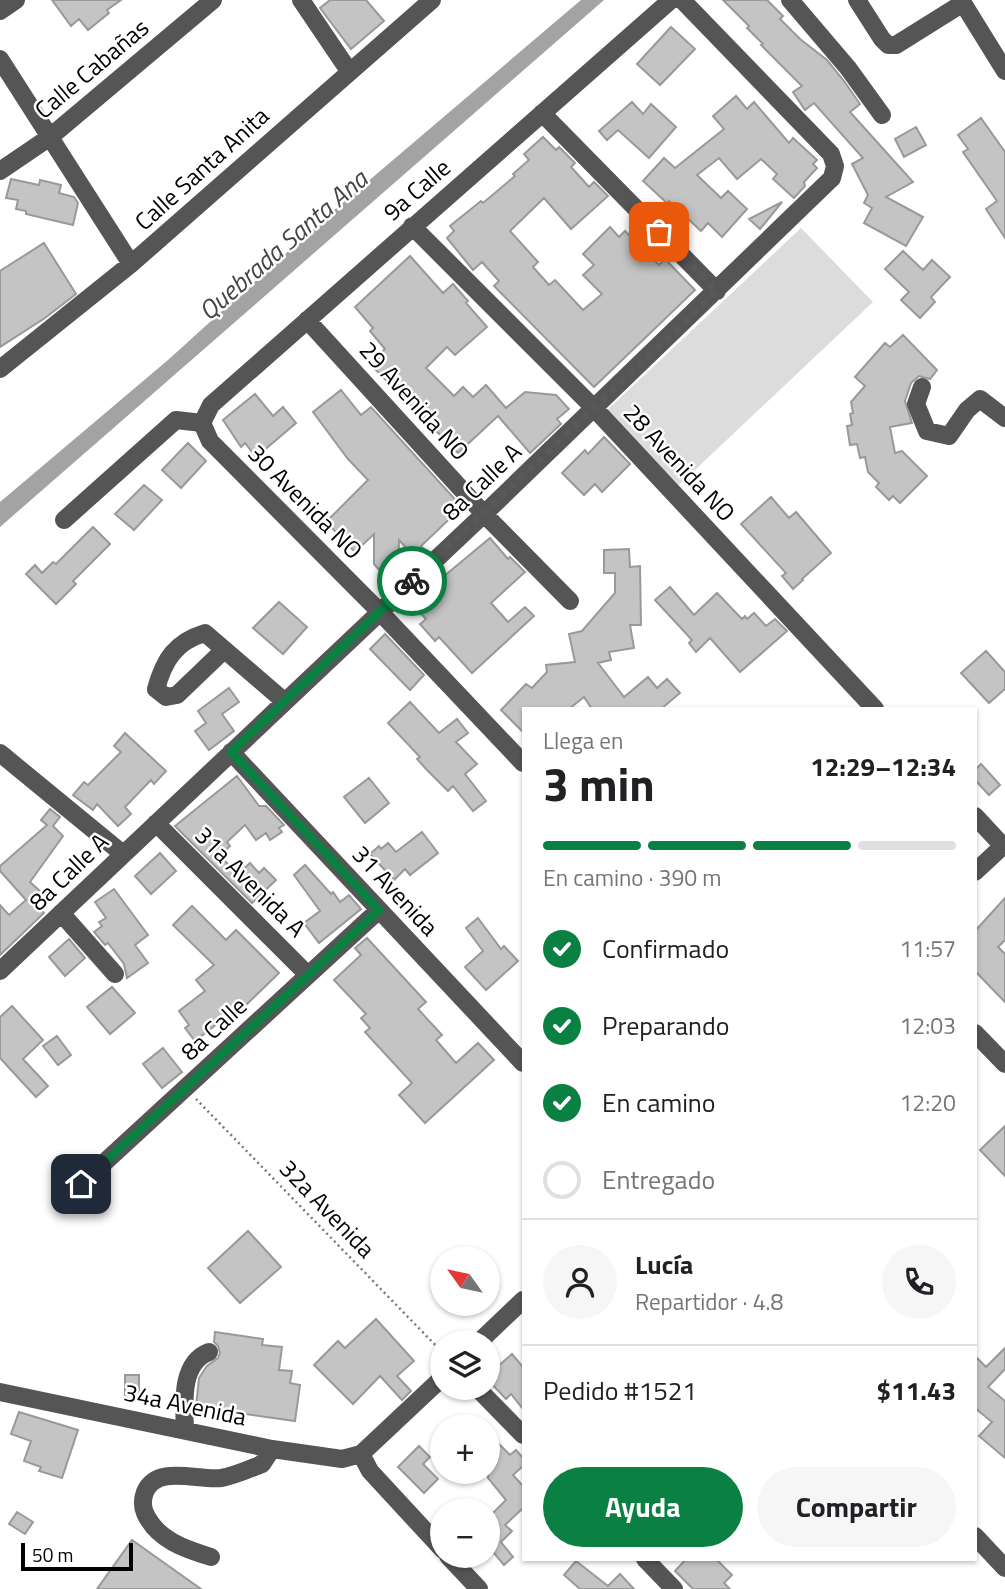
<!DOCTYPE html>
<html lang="es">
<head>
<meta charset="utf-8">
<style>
	body { margin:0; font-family:"Titillium Web",sans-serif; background:#f6f6f6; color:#202124; height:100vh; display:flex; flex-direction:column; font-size:26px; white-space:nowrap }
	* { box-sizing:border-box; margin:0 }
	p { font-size:23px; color:#757577 }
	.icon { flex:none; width:38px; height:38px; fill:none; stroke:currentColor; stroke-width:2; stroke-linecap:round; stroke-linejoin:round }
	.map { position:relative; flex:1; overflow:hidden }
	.sheet { position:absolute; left:522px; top:707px; width:455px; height:854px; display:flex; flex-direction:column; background:#fff; border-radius:0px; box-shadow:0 2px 5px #0004 }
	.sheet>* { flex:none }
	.needle { width:46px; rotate:303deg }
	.controls { position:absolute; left:430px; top:1246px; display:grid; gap:14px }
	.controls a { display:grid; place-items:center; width:70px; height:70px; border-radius:50%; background:#fff; box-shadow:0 2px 5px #0004; font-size:35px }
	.scale { position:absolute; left:21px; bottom:18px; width:112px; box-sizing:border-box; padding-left:7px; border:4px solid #000; border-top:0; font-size:19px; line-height:24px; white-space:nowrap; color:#000; -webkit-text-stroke:5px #fff; paint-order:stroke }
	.pin { position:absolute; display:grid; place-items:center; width:60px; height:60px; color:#fff; margin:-30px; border-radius:14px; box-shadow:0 4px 10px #0006 }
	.courier { position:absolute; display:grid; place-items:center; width:70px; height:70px; margin:-35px; border:5px solid #0b8043; border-radius:50%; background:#fff; color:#222; box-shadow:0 2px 9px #0007 }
	.overview em { font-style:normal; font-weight:700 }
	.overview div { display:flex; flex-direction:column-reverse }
	.overview { display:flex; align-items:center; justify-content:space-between; height:119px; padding:0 21px }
	h1 { font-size:46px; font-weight:700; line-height:52px }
	.bar { display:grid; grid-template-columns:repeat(4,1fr); gap:10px 7px; align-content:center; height:84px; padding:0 21px }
	.bar i { height:9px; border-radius:5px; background:#e0e0e0 }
	.bar .on { background:#0b8043 }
	.bar p { grid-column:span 4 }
	.line { display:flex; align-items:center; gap:18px; padding:0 21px; border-top:2px solid #e0e0e0 }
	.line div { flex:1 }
	.round { display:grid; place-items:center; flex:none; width:74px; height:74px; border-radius:37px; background:#f6f6f6 }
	ol { padding:0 21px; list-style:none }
	li { display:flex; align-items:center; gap:21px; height:77px }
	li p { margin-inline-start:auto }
	li .icon { padding:7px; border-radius:50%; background:#0b8043; color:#fff; stroke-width:4 }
	li:last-child { color:#757577 }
	li i { width:38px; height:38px; border:4px solid #e0e0e0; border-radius:50% }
	.cta { display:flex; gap:14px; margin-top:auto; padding:14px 21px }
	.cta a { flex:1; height:80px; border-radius:42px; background:#0b8043; color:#fff; font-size:28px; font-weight:700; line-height:80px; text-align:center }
	.cta a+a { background:#f6f6f6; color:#202124 }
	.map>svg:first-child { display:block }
	.green { fill:#dcdcdc }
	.water { fill:#a3a3a3 }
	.building { fill:#c4c4c4; stroke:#999; stroke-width:2 }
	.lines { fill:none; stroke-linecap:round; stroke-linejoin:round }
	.path { stroke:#777; stroke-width:2.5; stroke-dasharray:2 3.5; stroke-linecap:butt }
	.minor { stroke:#555; stroke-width:18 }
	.done { stroke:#595959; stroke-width:7; stroke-dasharray:0 12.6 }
	.route { stroke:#0b8043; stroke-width:9 }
	.labels { text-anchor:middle; stroke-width:5; stroke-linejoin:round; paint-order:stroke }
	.street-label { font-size:24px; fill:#000; stroke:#fff }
	.water-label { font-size:26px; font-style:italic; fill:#444; stroke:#fff }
</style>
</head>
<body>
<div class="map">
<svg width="1005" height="1589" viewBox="0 0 1005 1589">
	<rect width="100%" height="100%" fill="#fff"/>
	<!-- green -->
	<path class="green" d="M801 228 873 302 679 485 606 411Z"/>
	<!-- water -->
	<path class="water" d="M581 0H604L0 527V502L168 360 326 217Z"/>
	<!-- building -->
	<path class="building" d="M52 0H121L107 10 109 13 88 30 79 19 71 26Z
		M330 0H366L384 21 351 49 320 8Z
		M723 0H767L783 16 780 19 800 39 827 60 844 81 860 104 850 112 913 182 886 197 923 217 906 246 864 223 872 208 864 203 868 195 852 164 863 158 814 103 805 110 793 92 802 86 761 45 763 44 747 28 749 26Z
		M671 27 695 49 660 85 637 64Z
		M736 96 747 109 754 102 789 143 793 138 817 160 813 164 817 168 804 182 805 186 794 198 773 179 777 174 761 159 737 179 719 158 697 175 721 198 728 191 747 209 722 237 708 223 701 231 669 201 667 203 643 181 664 158 675 168 724 129 713 116Z
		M632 102 643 114 651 104 676 127 649 158 618 130 607 140 599 131Z
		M981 118 1005 152V238L986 209 997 201 963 152 968 149 958 135Z
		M916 127 926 145 904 157 895 139Z
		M543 137 556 150 559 147 575 163 571 167 589 187 594 182 608 196 571 229 544 198 510 231 538 262 533 267 549 285 555 280 583 310 602 294 583 275 594 265 583 254 610 227 619 237 625 231 659 265 665 259 695 290 594 387 494 286 499 281 482 262 473 270 447 238 454 231 450 226 481 201 483 203 515 176 513 174 529 160 524 154Z
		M11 179 39 185 40 180 61 185 59 193 74 197 78 203 73 225 26 214V211L16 209 18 200 6 198Z
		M782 202 760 229 749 219Z
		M44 243 76 294 45 318 0 347V271Z
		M903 251 923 270 932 260 950 277 931 297 935 302 920 318 901 300 909 292 885 269Z
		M410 256 443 293 453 284 468 301 466 303 487 327 455 355 447 347 426 368 454 396 463 387 473 397 486 385 506 408 525 392 556 395 569 409 557 419 561 424 530 453 498 416 458 453 370 364 385 349 370 331 373 328 355 307Z
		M903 335 937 370 930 379 919 376 911 383 905 401 912 423 890 427 895 453 902 451 927 476 900 503 893 496 889 500 876 487 879 483 868 472 865 457 860 458 857 444 850 445 847 426 852 425 850 414 853 413 851 402 865 386 855 377 885 343 890 347Z
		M341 390 361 415 371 407 462 507 421 546 427 553 418 561 399 540 398 571 388 580 374 564V534L355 552 326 522 368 480 348 459 313 412Z
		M255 394 273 416 283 407 296 423 256 457 245 443 241 447 223 420Z
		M604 437 630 464 602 492 595 484 584 495 562 473 585 450 588 454Z
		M188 443 206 461 181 488 162 470Z
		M144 485 162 500 134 530 115 514Z
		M771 497 789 518 796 512 831 553 802 579 803 580 793 589 782 576 786 573 741 524Z
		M93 527 110 544 73 581 76 584 56 604 26 574 35 565 42 573 53 562 56 564Z
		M490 538 508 559 510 557 525 572 491 603 508 622 525 607 534 616 472 673 439 637 435 641 420 624 426 619 416 609 435 591 431 587Z
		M629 549 630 567 640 566 641 625H630L634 648 609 652 611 660 598 663 624 697 648 677 657 688 667 679 680 693 661 709H592L584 697 569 709H523V732L501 710 526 684 532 688 547 672 546 665 575 662 569 634 582 631 615 593V573H604V550Z
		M670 587 694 615 717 593 742 619 745 616 747 619 754 613 766 626 775 619 787 631 740 672 710 638 696 652 689 643 692 640 655 600Z
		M279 602 307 627 283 654 253 628Z
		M385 634 424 675 410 690 370 649Z
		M986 651 1005 672V689L989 703 961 673Z
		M229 688 239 702 222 714 234 731 209 750 195 731 206 723 198 711Z
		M410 702 439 733 457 719 468 733 456 742 477 764 465 774 486 801 473 811 453 786 448 791 427 770 417 759 420 757 388 723Z
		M125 733 166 771 154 784 151 780 125 807 131 814 118 826 97 804 93 810 73 795 84 782 88 785 121 752 114 746Z
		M981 764 1000 785 989 795 975 780V770Z
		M237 776 259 806H266L284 825 279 828 282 832 270 840 266 833 256 840 245 825 227 842 230 846 220 855 237 875 250 863 259 873 264 868 276 880 252 903 175 826Z
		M369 778 389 803 365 823 344 797Z
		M50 809 60 817 53 826 63 836 30 882 40 891 32 899 44 913 0 955V905L9 915 26 900 0 871V866L47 825 41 820Z
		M422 832 438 853 410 875 405 869 394 880 370 854 379 846 381 849 388 843 396 852Z
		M160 853 176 871 151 894 135 876Z
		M305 865 331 894 333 892 340 902 349 895 361 909 319 943 304 923 320 911 294 875Z
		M114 889 148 935 135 945 148 963 127 978 124 964 108 943 105 945 94 932 102 926 99 922 106 918 95 902Z
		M1005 898V940L998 947 1005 954V1002L975 971 976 930Z
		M192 906 226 940 236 930 279 973 245 1006 224 1023 222 1020 195 1041 185 1028 189 1025 179 1011 205 991 196 980 214 965 173 925Z
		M478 918 501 949 504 946 518 961 486 990 465 967 483 951 466 928Z
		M367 938 426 1002 418 1009 442 1035 436 1040 456 1063 478 1043 494 1060 425 1123 399 1095 412 1083 365 1032 370 1028 361 1018 366 1014 334 980 361 955 355 948Z
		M69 939 85 958 65 976 49 957Z
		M112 987 135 1013 110 1034 87 1007Z
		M12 1006 43 1040 23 1059 48 1086 36 1097 0 1058V1017Z
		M57 1036 71 1055 58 1065 43 1046Z
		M163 1048 182 1072 162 1088 143 1064Z
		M1005 1126V1176L980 1150Z
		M248 1231 281 1267 240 1303 208 1268Z
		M376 1319 414 1361 397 1376 411 1391 402 1400 380 1376 353 1404 314 1365 338 1341 345 1348Z
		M215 1332 263 1339 262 1345 282 1347 279 1370 292 1371 290 1383 300 1385 295 1421 196 1407 199 1378 207 1366 218 1358 220 1353 218 1346 214 1342Z
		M1005 1348V1369L988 1387 1005 1401V1458L979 1436 992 1422 975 1408V1356L986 1367Z
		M512 1354 523 1367V1409L511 1394 506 1399 488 1380V1375Z
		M125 1375H139V1396L125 1395Z
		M19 1412 78 1430 62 1478 39 1471 41 1467 24 1461 31 1441 11 1434Z
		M488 1433 510 1455 516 1450 523 1458V1466L513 1475 523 1486V1508L505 1525 512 1531 501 1542 513 1557 504 1565 488 1546V1518L506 1500 488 1478Z
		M419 1446 430 1457 423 1464 438 1479 424 1493 398 1467Z
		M17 1512 33 1522 25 1534 9 1524Z
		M132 1540 201 1589H97Z
		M686 1559H716L732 1575 724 1583 730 1589H693L675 1571Z
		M576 1561 608 1586 620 1574 634 1589H580L564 1575Z"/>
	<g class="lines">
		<!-- path -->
		<path class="path" d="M196 1099 443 1353"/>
		<!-- minor -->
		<path class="minor" d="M301 0 349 71
			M790 0 848 68 882 115
			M857 0 882 39 888 45H896L963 3
			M961 0 1005 71
			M0 11 16 0
			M0 59 131 264
			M542 113 717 291
			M0 171 50 137 213 0
			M412 226 594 408 875 709
			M307 320 484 514 570 601
			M0 369 131 264 432 0
			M922 387 916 404 927 431 949 436 967 410 980 399 1005 418
			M202 423 211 405 671 0
			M202 423 210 441 379 611 523 763
			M64 520 176 420 202 423
			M224 650 177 695 166 697 156 689C164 660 175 642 205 633L284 701
			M231 752 523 1063
			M0 753 123 854
			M975 816 1003 846
			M156 823 308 975
			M975 872 1005 844
			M61 913 115 974
			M0 971 484 514 832 178 835 166 831 154 682 0
			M975 1033 1005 1064
			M81 1184 379 910
			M479 1342 523 1300
			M477 1388 523 1435
			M0 1392 272 1449 342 1459 361 1454
			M185 1430C184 1404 180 1363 209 1352
			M361 1454 370 1471 443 1550
			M361 1454 443 1377
			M975 1536 1005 1568
			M448 1556 479 1589
			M211 1557C185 1549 157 1540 145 1513 142 1506 142 1500 145 1492 157 1464 198 1481 221 1478 234 1476 249 1469 262 1464L272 1449
			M645 1559 674 1589"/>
	</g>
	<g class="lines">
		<!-- done -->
		<path class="done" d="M412 581 717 291 659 232"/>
		<!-- route -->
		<path class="route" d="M81 1184 379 910 231 752 412 581"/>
	</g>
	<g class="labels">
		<!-- street labels -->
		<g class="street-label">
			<text transform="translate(92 69) rotate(-40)" y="8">Calle Cabañas</text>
			<text transform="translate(202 169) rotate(-42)" y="8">Calle Santa Anita</text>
			<text transform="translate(417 190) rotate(-41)" y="8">9a Calle</text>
			<text transform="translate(414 401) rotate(48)" y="8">29 Avenida NO</text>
			<text transform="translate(679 463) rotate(47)" y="8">28 Avenida NO</text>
			<text transform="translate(482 482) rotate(-44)" y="8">8a Calle A</text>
			<text transform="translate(305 502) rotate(45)" y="8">30 Avenida NO</text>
			<text transform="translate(69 872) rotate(-44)" y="8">8a Calle A</text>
			<text transform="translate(250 882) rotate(45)" y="8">31a Avenida A</text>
			<text transform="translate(395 891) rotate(47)" y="8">31 Avenida</text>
			<text transform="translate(214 1029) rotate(-43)" y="8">8a Calle</text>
			<text transform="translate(327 1209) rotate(46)" y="8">32a Avenida</text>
			<text transform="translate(185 1405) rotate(12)" y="8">34a Avenida</text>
		</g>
		<!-- water labels -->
		<g class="water-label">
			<text transform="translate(283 245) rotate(-41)" y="9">Quebrada Santa Ana</text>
		</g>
	</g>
</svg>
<div class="controls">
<a><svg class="needle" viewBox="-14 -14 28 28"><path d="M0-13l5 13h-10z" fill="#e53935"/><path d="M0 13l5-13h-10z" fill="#757577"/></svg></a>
<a><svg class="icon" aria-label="layers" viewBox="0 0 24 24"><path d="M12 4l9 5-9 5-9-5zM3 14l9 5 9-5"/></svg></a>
<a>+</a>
<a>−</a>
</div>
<div class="scale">50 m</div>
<div class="pin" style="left:659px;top:232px;background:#ea580c"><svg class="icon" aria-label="bag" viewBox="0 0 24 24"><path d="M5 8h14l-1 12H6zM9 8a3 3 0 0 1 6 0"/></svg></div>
<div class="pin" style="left:81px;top:1184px;background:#1f2937"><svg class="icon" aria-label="home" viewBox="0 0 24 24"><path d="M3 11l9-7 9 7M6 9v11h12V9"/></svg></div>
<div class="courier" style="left:412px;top:581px"><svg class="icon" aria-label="bike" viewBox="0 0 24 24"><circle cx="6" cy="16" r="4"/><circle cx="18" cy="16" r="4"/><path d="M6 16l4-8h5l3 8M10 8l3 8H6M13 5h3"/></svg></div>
<section class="sheet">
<div class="overview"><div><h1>3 min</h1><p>Llega en</p></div><em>12:29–12:34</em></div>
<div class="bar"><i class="on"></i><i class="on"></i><i class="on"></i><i></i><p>En camino · 390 m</p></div>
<ol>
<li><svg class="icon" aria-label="check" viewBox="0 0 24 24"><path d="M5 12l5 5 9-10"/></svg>Confirmado<p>11:57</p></li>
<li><svg class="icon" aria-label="check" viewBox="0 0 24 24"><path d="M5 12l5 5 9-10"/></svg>Preparando<p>12:03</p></li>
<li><svg class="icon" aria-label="check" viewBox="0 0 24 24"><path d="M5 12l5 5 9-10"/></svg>En camino<p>12:20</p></li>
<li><i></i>Entregado</li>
</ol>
<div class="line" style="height:126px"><a class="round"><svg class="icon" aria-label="person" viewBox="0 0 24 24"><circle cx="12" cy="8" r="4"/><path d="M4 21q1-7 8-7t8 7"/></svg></a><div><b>Lucía</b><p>Repartidor · 4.8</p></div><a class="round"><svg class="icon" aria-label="phone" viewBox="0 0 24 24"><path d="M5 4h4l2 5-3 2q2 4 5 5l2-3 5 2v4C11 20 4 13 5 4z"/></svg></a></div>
<div class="line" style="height:91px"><div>Pedido #1521</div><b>$11.43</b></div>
<div class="cta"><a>Ayuda</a><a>Compartir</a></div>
</section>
</div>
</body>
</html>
